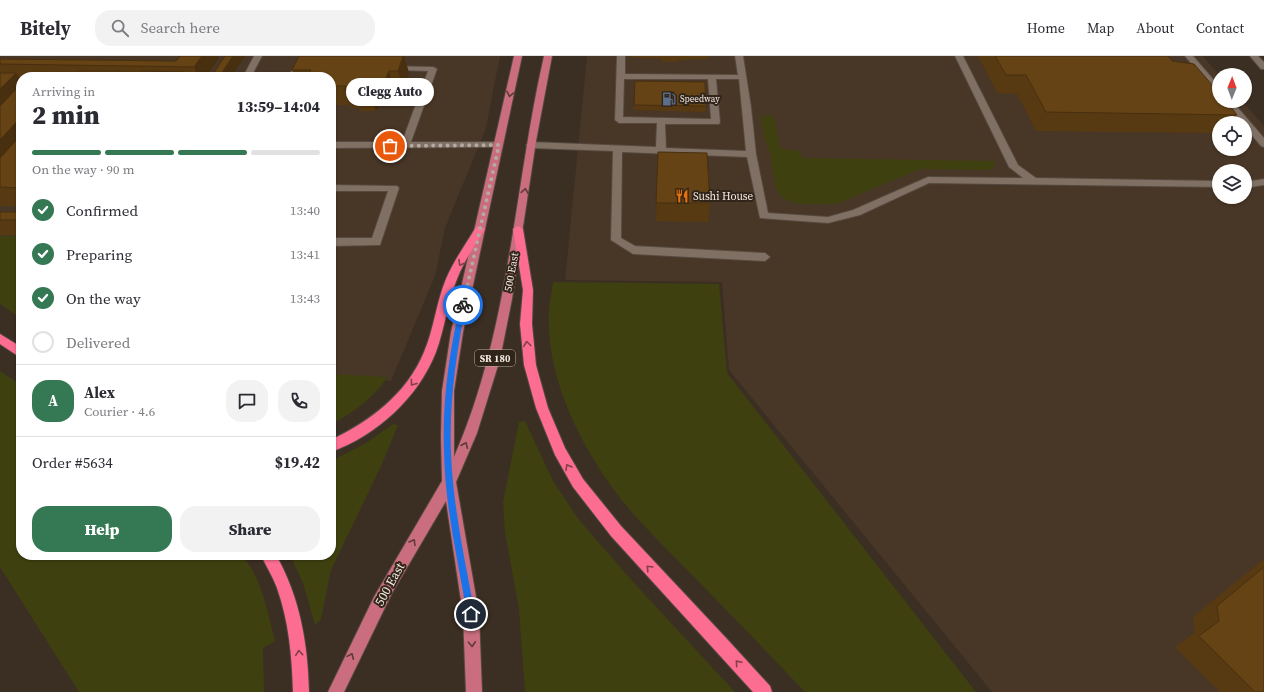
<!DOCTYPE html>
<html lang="en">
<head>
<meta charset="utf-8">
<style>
	body { margin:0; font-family:"Source Serif 4",serif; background:#f2f2f3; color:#2b2b33; height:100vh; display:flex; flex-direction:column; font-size:15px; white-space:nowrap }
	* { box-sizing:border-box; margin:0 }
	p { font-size:13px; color:#7c7c81 }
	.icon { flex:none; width:22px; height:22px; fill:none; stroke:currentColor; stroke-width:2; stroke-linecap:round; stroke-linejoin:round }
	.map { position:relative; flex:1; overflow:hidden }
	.panel { position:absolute; left:16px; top:16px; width:320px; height:488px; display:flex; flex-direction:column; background:#fff; border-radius:16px; box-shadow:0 1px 3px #0004 }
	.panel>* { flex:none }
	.needle { width:26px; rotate:1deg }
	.tools { position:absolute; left:1212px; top:12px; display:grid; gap:8px }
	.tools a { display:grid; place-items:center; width:40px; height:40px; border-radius:50%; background:#fff; box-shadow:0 1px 3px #0004; font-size:20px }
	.pin { position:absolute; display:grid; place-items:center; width:34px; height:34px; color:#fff; margin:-17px; border:2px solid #fff; border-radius:50%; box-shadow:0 1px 4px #0007 }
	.courier { position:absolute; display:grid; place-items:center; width:40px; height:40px; margin:-20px; border:3px solid #1a73e8; border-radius:50%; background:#fff; color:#222; box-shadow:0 1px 5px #0007 }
	.bubble { position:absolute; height:28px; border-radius:14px; background:#fff; box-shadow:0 1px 3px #0004; font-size:13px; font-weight:800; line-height:28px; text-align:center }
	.headline em { font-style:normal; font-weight:800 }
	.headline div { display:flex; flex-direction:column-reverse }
	.headline { display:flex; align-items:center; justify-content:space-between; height:68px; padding:0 16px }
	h1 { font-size:26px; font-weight:800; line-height:30px }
	.bar { display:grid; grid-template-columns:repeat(4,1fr); gap:6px 4px; align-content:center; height:48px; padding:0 16px }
	.bar i { height:5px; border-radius:3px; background:#e1e1e2 }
	.bar .active { background:#357854 }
	.bar p { grid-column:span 4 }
	.line { display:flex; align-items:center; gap:10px; padding:0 16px; border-top:1px solid #e1e1e2 }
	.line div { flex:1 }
	.round { display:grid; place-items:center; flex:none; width:42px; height:42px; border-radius:16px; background:#f2f2f3 }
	ol { padding:0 16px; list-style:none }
	li { display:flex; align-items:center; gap:12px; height:44px }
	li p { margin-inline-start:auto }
	li .icon { padding:4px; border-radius:50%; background:#357854; color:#fff; stroke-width:4 }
	li:last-child { color:#7c7c81 }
	li i { width:22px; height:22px; border:2px solid #e1e1e2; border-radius:50% }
	.cta { display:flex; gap:8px; margin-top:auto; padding:8px 16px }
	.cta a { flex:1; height:46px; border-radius:16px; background:#357854; color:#fff; font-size:16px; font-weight:800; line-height:46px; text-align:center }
	.cta a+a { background:#f2f2f3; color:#2b2b33 }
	header { display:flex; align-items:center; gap:24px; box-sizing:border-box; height:56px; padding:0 20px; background:#fff; border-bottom:1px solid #e1e1e2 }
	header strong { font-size:19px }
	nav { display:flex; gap:22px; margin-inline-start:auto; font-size:14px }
	.search { width:280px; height:36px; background:#f2f2f3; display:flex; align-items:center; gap:10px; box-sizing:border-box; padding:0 14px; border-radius:16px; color:#7c7c81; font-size:15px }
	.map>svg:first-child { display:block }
	.built { fill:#483626; fill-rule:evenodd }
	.green { fill:#3f4010 }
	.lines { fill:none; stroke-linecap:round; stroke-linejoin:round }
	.minor-casing { stroke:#554940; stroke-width:2 }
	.major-casing { stroke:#554940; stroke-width:2 }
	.highway-casing { stroke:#554940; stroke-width:2 }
	.minor { fill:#7f7063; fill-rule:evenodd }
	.major { fill:#ca6e7f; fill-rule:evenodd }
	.highway { fill:#fc6d91; fill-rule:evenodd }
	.wall { fill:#573a12 }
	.shaded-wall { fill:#472f0f }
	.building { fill:#654315; stroke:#472f0f }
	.oneway { stroke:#5f3a38 }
	.oneway2 { stroke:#824149 }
	.route { fill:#1a73e8 }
	.done { stroke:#b4aaa1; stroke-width:4; stroke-dasharray:0 7.2 }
	.labels { text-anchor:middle; stroke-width:4; stroke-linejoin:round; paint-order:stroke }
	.far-poi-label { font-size:9px; fill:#f5ece5; stroke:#312419; text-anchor:start }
	.shield { fill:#312419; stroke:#bab0a8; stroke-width:1 }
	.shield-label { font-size:10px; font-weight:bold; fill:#f5ece5 }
	.poi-label { font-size:11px; fill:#f5ece5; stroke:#312419; text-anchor:start }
	.street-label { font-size:11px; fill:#f5ece5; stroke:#312419 }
	.near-street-label { font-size:13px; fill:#f5ece5; stroke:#312419 }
</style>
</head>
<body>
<header>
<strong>Bitely</strong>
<div class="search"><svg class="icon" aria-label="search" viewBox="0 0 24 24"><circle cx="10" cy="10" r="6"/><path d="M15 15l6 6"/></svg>Search here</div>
<nav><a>Home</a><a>Map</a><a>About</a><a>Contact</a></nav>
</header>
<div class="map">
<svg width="1264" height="636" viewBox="0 0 1264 636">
	<rect width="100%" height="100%" fill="#3b2e23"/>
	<!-- built -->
	<path class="built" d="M0 0H500L486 72 445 172 435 220 391 325 331 320V21H21V204L0 198Z
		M587 0H1203L1219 19V45H1242L1264 70V636H992L729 314 722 226 565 224ZM1219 67H1245V93H1219ZM1219 115H1245V141H1219Z"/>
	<!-- green -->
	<path class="green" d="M770 59 774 61 780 91 787 94H798L803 102 994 105 995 108 993 112 987 114 920 113 837 148H797L782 142 776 133 770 97 764 81 761 62V60Z
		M0 180H21V262L0 248Z
		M553 226 719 228 727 317 976 636H805C770 599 734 562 698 525 678 504 657 484 637 462 589 409 544 326 549 253 550 244 552 235 553 226Z
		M0 315 21 329V499H241C261 518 268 558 275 585L263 592 264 636H79L0 511Z
		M331 318 388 321C373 342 354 357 331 368Z
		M525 365 553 425 579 464 635 528 735 636H525L519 553 505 476 503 446 519 366Z
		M393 368 398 369 382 408 331 514 321 563 315 569 303 527 290 499H331V405L366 387Z"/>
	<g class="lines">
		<!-- minor casing -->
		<g class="minor-casing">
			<path id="minor" d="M254 0H262L251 21H243Z
				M617 0H625V18L738 19 735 0H743L751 51 756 98 768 157 828 161 853 154 928 121 1023 122 1009 111 955 0H963L1018 109 1036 122 1219 125V131L929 127 860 159 828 167 760 162 747 101 622 96 621 182 635 190 765 197 770 201 765 205 633 198 611 184 613 95 531 92 526 89 531 86 656 91 657 67H619L615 64ZM624 23H708L711 63 623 61ZM716 23H739L746 95 666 92 665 68H719L720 66Z
				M1185 0H1193L1219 30V38L1216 37Z
				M1250 0H1258L1264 6V13H1261Z
				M305 10 312 12 294 21H285L293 14Z
				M389 10 433 11 437 13 411 86H499L502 87V91L331 92V86H402L428 15 392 14H389Z
				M1223 45H1232L1264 82V91L1261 90 1245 71V67H1241Z
				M1264 123V129L1245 132V126Z
				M331 129 397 130 399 132 380 189 331 190V182H372L388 135H331Z"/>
		</g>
		<!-- major casing -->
		<g class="major-casing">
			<path id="major" d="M514 0H522L463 276 454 335V401C506 283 513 153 538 28L544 0H552L536 85 512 243 500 303 477 377 456 426 479 558 482 636H466L463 558 446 445 392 537 344 636H328L374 541 442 425 441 381 442 335 451 276Z"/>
		</g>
		<!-- highway casing -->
		<g class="highway-casing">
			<path id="highway" d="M480 170 485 173C475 189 464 205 457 223 447 247 445 272 436 296 418 342 377 379 331 396V384C370 365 407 338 424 296 434 273 436 247 446 223 454 204 466 188 476 171Z
				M518 170 523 173 533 234 532 268 536 309 548 352 565 392 583 423 621 470 727 583 770 630 772 636H753L611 480 573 431 555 399 536 352 524 309 520 268 523 234 513 173Z
				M0 278 21 291V302L0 288Z
				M261 499H276C300 541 308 588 309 636H293C292 601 289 566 277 532 273 521 266 510 261 499Z"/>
		</g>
		<!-- minor -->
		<use href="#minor" class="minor"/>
		<!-- major -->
		<use href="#major" class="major"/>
		<!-- highway -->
		<use href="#highway" class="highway"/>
	</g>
	<!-- wall -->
	<path class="wall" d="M180 0H218L219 2 205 21H21V23H20L21 24V150H0V3L176 5Z
		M299 0H404L409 17 403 34H394L389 48H379L376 55H361L359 52H351L350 49H331V21H295L292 14Z
		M628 0H709L708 3 677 4V6H662L663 3 628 1Z
		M978 0H1168L1172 5 1237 59 1230 67H1219V77L1036 75 1017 38 997 37Z
		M634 49 706 50 705 56 634 54Z
		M658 96 710 147 708 166 656 165Z
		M0 156H21V179H0Z
		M1264 504V636H1220L1175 591 1195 576 1193 561 1259 507Z"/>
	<!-- shaded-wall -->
	<path class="shaded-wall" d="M202 0H218L219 2 205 21H199L194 11Z
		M233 0H245L231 21H219Z
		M403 0H404L409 17 403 34 398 15Z
		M120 15 124 21H115Z
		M389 15 394 34 389 48 383 29Z
		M184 16 187 21H180Z
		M16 17 21 24V38L0 60V33Z
		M62 17 64 21H58Z
		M372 29 379 48 376 55 370 36Z
		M21 61V90L0 113V84Z"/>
	<!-- building -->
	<path class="building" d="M180 0H202L194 11 0 8V3L176 5Z
		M225 0H233L219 21H211Z
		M299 0H403L398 15H389L383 29H372L370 36H355L353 34 344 33 346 30H331V21H308L311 14H292Z
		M995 0H1168L1172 5 1194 8 1219 37V45H1226L1237 59 1046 56 1026 19H1006Z
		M79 15H120L115 21H73Z
		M141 15 184 16 180 21H137Z
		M0 17H16L0 33Z
		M32 17H62L58 21H28Z
		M635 25 705 26 706 50 634 49Z
		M21 28V61L0 84V50Z
		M21 79V132L0 131V102Z
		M658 96 707 97 710 147H656Z
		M0 156H21V164H0Z
		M1264 511V636H1255L1199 580 1219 565 1217 550Z"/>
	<!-- one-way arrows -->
	<defs><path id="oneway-chevron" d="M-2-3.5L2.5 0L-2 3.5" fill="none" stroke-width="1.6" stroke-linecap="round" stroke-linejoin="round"/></defs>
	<g class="oneway">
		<use href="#oneway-chevron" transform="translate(510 38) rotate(102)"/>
		<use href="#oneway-chevron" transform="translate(525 135) rotate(-80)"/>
		<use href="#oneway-chevron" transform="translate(465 389) rotate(-67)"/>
		<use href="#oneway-chevron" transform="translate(413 486) rotate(-59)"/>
		<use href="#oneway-chevron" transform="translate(472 588) rotate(87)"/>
		<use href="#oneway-chevron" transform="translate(351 600) rotate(-66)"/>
	</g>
	<g class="oneway2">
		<use href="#oneway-chevron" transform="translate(461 207) rotate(120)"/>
		<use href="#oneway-chevron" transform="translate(527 288) rotate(-97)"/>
		<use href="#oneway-chevron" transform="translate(413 327) rotate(126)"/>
		<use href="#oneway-chevron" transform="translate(568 411) rotate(-120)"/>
		<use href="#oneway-chevron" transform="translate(649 512) rotate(-134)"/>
		<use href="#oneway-chevron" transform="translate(299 597) rotate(-96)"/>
		<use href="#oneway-chevron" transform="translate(738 607) rotate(-131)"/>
	</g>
	<!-- route -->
	<path class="route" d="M463 247 466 249C456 298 449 347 451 397 453 451 465 505 475 558L471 562 467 558C458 505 445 451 444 396 442 346 449 298 460 249Z"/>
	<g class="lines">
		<!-- done -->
		<path class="done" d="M390 90 499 89 463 249"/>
	</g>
	<!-- icons -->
	<defs>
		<g id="fuel-bare" transform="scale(1.08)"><path d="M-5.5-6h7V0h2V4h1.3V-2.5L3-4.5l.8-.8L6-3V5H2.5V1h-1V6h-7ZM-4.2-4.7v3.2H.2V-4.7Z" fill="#5c6f8a" stroke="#312419" stroke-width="2.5" paint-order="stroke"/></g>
		<g id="restaurant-bare" transform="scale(1.08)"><path d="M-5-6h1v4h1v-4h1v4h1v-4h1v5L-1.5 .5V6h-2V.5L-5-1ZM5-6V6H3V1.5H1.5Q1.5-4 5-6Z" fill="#e8710a" stroke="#312419" stroke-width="2.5" paint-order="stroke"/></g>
	</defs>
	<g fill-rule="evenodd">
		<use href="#fuel-bare" x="669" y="43"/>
		<use href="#restaurant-bare" x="682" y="140"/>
	</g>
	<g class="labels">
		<!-- far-poi labels -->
		<g class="far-poi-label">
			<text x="680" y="46">Speedway</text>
		</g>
		<!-- shield labels -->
		<rect class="shield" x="475" y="294" width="40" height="16" rx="3"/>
		<g class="shield-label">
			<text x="495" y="306">SR 180</text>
		</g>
		<!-- poi labels -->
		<g class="poi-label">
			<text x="693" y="144">Sushi House</text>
		</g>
		<!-- street labels -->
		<g class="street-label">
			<text transform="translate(511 216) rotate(-80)" y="4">500 East</text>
		</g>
		<!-- near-street labels -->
		<g class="near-street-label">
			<text transform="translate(389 528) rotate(-61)" y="5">500 East</text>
		</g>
	</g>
</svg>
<div class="tools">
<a><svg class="needle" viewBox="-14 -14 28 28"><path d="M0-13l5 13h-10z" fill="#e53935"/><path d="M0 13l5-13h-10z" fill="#7c7c81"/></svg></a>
<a><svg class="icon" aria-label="locate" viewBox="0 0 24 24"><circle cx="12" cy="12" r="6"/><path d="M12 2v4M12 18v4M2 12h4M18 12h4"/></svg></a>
<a><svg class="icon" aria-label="layers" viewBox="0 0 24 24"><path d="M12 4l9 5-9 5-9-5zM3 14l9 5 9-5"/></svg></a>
</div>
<div class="pin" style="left:390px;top:90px;background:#ea580c"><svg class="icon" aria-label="bag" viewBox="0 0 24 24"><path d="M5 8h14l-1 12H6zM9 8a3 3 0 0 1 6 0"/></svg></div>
<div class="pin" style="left:471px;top:558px;background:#1f2937"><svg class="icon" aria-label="home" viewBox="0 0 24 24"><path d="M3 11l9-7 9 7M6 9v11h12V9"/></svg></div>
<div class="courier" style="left:463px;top:249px"><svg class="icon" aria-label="bike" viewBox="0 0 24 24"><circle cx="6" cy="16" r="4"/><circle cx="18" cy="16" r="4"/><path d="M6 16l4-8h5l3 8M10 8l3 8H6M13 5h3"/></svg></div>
<div class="bubble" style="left:346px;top:22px;width:88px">Clegg Auto</div>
<section class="panel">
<div class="headline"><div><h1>2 min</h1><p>Arriving in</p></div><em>13:59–14:04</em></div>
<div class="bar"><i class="active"></i><i class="active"></i><i class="active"></i><i></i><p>On the way · 90 m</p></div>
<ol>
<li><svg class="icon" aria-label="check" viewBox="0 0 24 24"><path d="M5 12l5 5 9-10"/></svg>Confirmed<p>13:40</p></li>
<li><svg class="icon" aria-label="check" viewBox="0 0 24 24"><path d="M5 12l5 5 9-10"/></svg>Preparing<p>13:41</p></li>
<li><svg class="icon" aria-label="check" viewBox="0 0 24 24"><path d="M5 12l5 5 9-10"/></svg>On the way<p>13:43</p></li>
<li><i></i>Delivered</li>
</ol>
<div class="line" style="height:72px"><b class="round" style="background:#357854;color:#fff">A</b><div><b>Alex</b><p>Courier · 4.6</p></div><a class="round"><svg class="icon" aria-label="chat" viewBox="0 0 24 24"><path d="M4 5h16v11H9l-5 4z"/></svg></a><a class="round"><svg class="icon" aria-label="phone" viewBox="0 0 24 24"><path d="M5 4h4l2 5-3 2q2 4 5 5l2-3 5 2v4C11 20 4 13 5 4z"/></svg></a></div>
<div class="line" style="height:52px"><div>Order #5634</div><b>$19.42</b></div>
<div class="cta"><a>Help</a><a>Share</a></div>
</section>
</div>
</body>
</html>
